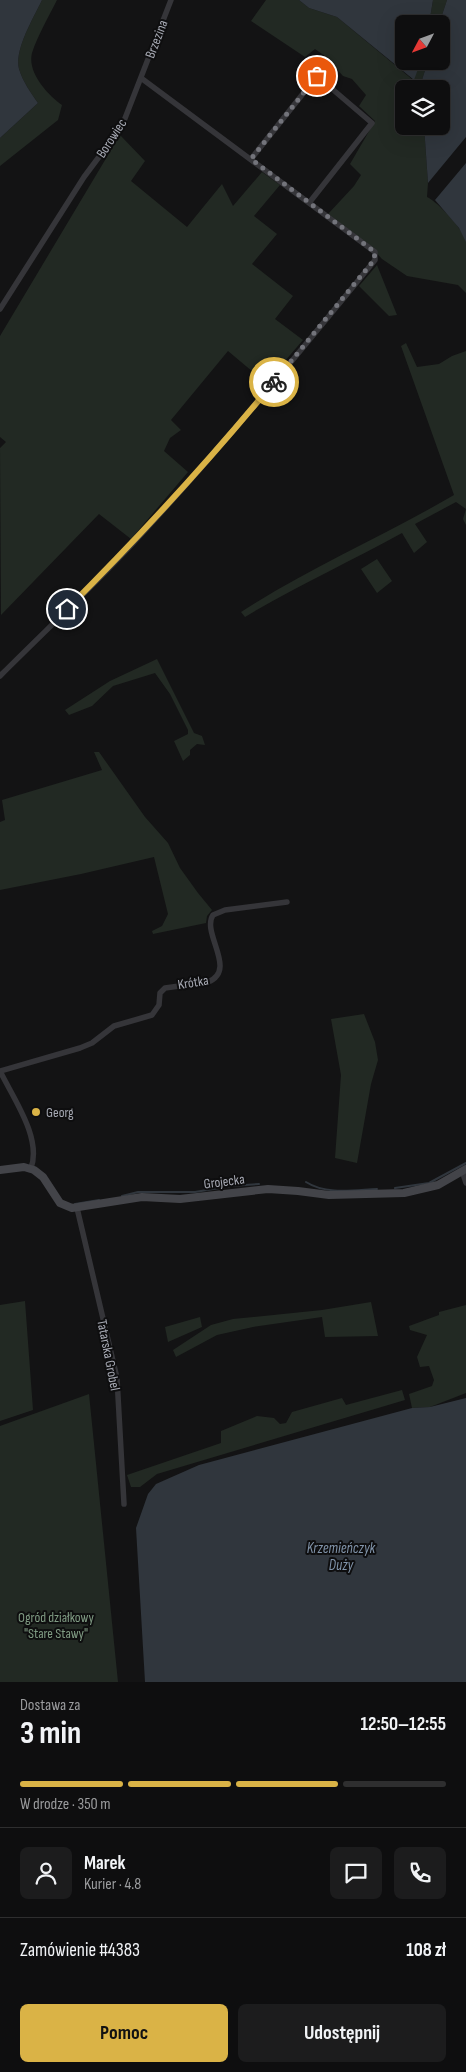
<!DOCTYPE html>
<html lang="pl">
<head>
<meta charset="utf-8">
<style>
	body { margin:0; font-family:"Sofia Sans Condensed",sans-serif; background:#1c1c1d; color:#f1f3f6; height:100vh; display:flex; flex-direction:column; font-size:19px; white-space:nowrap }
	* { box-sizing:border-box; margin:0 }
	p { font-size:16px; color:#9b9c9e }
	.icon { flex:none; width:28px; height:28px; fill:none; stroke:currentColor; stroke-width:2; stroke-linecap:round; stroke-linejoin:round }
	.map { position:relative; height:1682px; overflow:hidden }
	.details { display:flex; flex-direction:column; background:#0e0e0f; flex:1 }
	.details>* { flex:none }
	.needle { width:32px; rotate:229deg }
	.fabs { position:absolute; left:395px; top:15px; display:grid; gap:10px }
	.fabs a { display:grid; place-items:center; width:55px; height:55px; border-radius:8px; background:#0e0e0f; box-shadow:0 5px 20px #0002,0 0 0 1px #2e2e2f; font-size:25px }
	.pin { position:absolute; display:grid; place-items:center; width:42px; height:42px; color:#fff; margin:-21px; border:2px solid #fff; border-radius:50%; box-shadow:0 1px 5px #0007 }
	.courier { position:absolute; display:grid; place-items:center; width:50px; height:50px; margin:-25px; border:4px solid #dab346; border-radius:50%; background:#fff; color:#222; box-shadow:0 1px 6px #0007 }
	.headline em { font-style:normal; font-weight:700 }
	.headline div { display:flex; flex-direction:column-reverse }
	.headline { display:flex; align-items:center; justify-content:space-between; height:85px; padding:0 20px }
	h1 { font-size:32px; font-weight:700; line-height:38px }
	.bar { display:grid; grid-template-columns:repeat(4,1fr); gap:8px 5px; align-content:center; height:60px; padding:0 20px }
	.bar i { height:6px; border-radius:4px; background:#2e2e2f }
	.bar .current { background:#dab346 }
	.bar p { grid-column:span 4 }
	.line { display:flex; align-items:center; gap:12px; padding:0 20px; border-top:1px solid #2e2e2f }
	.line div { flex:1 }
	.round { display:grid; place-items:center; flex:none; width:52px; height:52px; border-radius:8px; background:#1c1c1d }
	.button { display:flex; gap:10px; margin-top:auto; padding:10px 20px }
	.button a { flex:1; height:58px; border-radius:8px; background:#dab346; color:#111; font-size:20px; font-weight:700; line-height:58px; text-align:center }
	.button a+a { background:#1c1c1d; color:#f1f3f6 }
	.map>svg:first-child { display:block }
	.green { fill:#222923 }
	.water { fill:#30363d }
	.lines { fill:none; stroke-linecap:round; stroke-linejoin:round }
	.stream { stroke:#30363d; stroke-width:2 }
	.street { stroke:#353539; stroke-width:5.5 }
	.secondary { stroke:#434449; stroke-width:8 }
	.done { stroke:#73747b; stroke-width:5; stroke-dasharray:0 9 }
	.route { stroke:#dab346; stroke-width:6 }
	.poi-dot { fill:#dab346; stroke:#0e0e0f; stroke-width:2 }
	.labels { text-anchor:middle; stroke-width:4; stroke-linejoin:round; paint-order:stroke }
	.street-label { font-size:14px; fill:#a6a9b3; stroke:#0e0e0f }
	.poi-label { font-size:14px; fill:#a6a9b3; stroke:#0e0e0f; text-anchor:start }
	.park-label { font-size:14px; fill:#809c84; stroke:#0e0e0f }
	.water-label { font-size:15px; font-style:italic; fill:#8194aa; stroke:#0e0e0f }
</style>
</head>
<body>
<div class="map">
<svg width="466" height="1682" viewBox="0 0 466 1682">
	<rect width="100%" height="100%" fill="#131314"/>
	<!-- green -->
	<path class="green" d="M42 0H57C49 16 37 37 32 53 27 73 48 95 62 105L58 120 0 166V138L38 103C31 93 23 82 19 69 14 50 34 17 42 0Z
		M266 0H299L309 8 337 17 413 80 421 61H428L421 83V89H404V126H424L428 183 427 197C439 203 462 228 466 241 466 253 466 280 466 293L458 285 407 276 382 259 369 245 328 214 354 186 361 175 350 164 375 121 359 106 366 95 352 79 343 76 331 63 332 61 315 49 305 57 251 21Z
		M433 0H447L439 24H429Z
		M120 135 145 161 131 181 187 227 222 184 233 206 262 172 280 185 254 216 277 234 252 264 293 296 275 319 303 340 266 383 228 351 171 420 181 430 170 438 164 451 188 472 131 539 99 514 1 615 0 448 6 442 0 437V336Z
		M377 265 397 315 389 316 359 286Z
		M406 343 417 367 439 364 452 356 466 351V525L463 519 466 509 456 502 415 524 427 542 414 553 402 533C350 562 296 586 245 617L241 612C309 568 384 536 454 495L401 346Z
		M377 559 392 581 377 593 361 569Z
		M157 659 194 733 202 736 205 745 197 744 190 750V755L183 761 174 741 188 734V730L170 694 155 673 113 686 92 706 69 715 65 710 110 681Z
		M94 752H99L145 817 168 843 180 868 198 893 212 910 207 916 206 923 153 934 152 931 162 926 168 914 154 857 81 874 0 890V822L5 820 2 800 102 770Z
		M364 1014 375 1042 378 1060 371 1084 357 1163 335 1158 341 1075 331 1019Z
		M25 1301 33 1410 0 1421V1305Z
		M371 1302 378 1336 325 1337 322 1317 253 1327 217 1335 176 1357 173 1350 211 1325 233 1319 322 1310Z
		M466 1305V1393L430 1407 412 1408 409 1394 432 1386 434 1380 429 1366 420 1367 417 1357 427 1335 410 1330 409 1326 439 1315V1312Z
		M200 1317 202 1327 168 1342 165 1327Z
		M402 1390 405 1400 157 1474 140 1487H131L127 1475 221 1443V1431L257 1416 274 1418 280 1424 286 1423 292 1412 342 1398 346 1405Z
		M89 1394 118 1682H0V1426Z"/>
	<!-- water -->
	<path class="water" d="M0 0H42C34 17 14 50 19 69 23 82 31 93 38 103L0 138Z
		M299 0H433L429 24H404V61H421L414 80 337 17 309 8Z
		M447 0H466V137L428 183 424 126H441V89H421V83L428 61H441V24H439Z
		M466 163V242L459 228 435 200Z
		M466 1398V1682H145L136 1528 148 1494 156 1484 199 1465 412 1408 430 1407Z"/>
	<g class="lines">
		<!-- stream -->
		<path class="stream" d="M306 1182C326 1195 354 1190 377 1189
			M395 1188 429 1183 466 1163
			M122 1196 138 1192H195L231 1186 259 1184
			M75 1204 99 1200"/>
		<!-- street -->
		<path class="street" d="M251 159 317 76 372 123 309 203
			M0 309 84 177 122 126 171 0
			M0 676C45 631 91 588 134 542 218 452 296 356 375 260V252L141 78
			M0 1071 80 1048 92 1043 114 1026 152 1015 159 1005 160 993 165 988 208 982C238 970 201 933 213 915L225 910 287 902
			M0 1071C13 1098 42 1138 31 1168
			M462 1171 466 1183
			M77 1208 117 1378 124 1504"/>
		<!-- secondary -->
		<path class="secondary" d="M0 1170 24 1167 34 1170 43 1177 60 1203 72 1208 142 1197 180 1199 268 1189 298 1191 329 1195 404 1193 438 1185 466 1169"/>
	</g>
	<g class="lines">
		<!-- done -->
		<path class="done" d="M274 382 374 260 375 252 251 159 317 76"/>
		<!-- route -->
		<path class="route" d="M67 609C140 536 209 461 274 382"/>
	</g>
	<!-- markers -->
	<circle class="poi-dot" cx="36" cy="1112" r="5"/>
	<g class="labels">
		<!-- street labels -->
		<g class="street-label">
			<text transform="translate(156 39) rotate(-69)" y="5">Brzezina</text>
			<text transform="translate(111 138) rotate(-57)" y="5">Borowiec</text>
			<text transform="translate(193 982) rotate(-9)" y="5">Krótka</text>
			<text transform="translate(224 1181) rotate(-7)" y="5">Grojecka</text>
			<text transform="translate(109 1355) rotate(79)" y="5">Tatarska Grobel</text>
		</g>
		<!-- poi labels -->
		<g class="poi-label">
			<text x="46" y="1117">Georg</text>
		</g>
		<!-- park labels -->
		<g class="park-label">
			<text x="56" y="1622">Ogród działkowy<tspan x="56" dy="16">"Stare Stawy"</tspan></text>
		</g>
		<!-- water labels -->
		<g class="water-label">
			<text x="341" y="1553">Krzemieńczyk<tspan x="341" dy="17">Duży</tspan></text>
		</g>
	</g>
</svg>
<div class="fabs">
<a><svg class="needle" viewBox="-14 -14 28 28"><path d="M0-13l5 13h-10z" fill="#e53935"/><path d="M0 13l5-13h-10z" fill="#9b9c9e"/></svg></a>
<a><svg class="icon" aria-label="layers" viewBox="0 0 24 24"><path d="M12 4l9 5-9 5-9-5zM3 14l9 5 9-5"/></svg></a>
</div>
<div class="pin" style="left:317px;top:76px;background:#ea580c"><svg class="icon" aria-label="bag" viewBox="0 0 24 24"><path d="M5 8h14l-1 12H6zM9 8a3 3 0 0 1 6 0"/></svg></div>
<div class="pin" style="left:67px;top:609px;background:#1f2937"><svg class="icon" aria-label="home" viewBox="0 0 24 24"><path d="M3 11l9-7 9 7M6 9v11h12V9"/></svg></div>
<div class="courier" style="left:274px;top:382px"><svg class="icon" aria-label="bike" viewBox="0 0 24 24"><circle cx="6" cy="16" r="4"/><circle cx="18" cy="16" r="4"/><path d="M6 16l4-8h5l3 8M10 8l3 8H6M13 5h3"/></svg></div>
</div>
<section class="details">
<div class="headline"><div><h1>3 min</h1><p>Dostawa za</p></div><em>12:50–12:55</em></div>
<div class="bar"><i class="current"></i><i class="current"></i><i class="current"></i><i></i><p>W drodze · 350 m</p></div>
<div class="line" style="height:90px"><a class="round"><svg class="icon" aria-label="person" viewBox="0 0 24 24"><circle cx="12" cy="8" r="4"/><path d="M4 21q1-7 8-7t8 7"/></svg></a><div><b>Marek</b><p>Kurier · 4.8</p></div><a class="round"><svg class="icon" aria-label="chat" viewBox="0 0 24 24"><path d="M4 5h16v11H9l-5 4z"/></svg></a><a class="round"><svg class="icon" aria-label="phone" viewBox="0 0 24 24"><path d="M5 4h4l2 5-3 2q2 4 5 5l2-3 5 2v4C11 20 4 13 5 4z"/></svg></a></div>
<div class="line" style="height:65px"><div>Zamówienie #4383</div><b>108 zł</b></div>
<div class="button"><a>Pomoc</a><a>Udostępnij</a></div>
</section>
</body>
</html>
